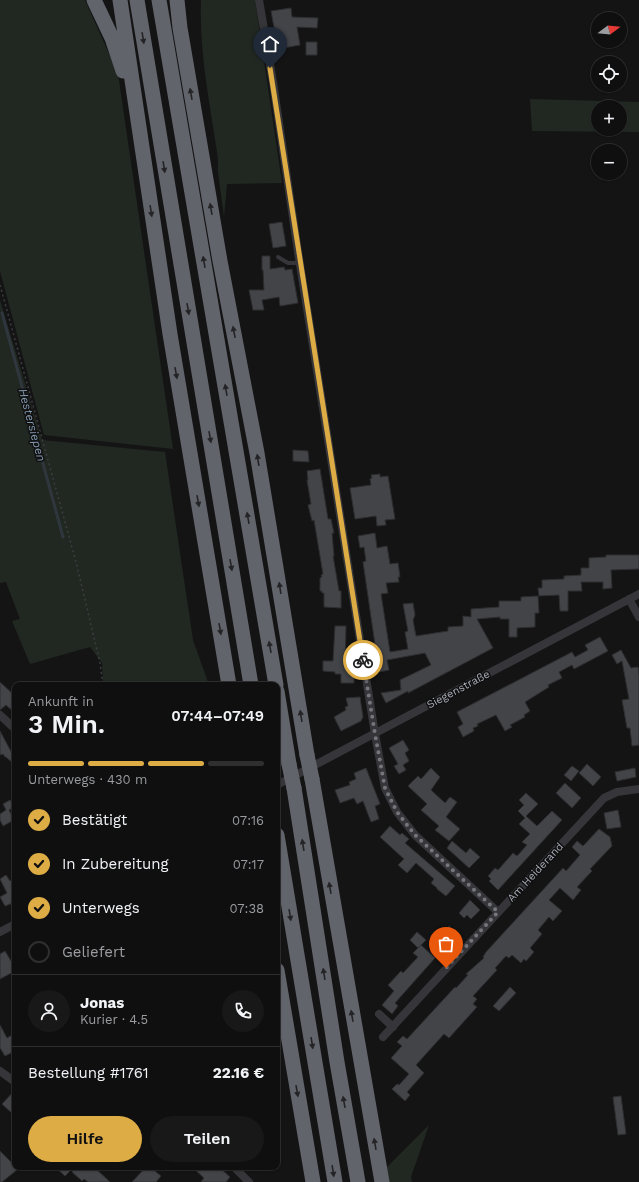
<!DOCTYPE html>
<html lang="de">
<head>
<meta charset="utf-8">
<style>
	body { margin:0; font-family:"Work Sans",sans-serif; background:#181819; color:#f1f3f6; height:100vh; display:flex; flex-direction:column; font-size:15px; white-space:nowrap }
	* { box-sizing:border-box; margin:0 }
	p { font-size:13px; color:#9b9c9f }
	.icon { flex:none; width:22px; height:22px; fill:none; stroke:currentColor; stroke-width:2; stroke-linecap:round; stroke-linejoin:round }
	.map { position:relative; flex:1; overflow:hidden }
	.drawer { position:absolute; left:12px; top:682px; width:268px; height:488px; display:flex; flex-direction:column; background:#0f0f10; border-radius:8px; box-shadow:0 1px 3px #0004,0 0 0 1px #2f2f30 }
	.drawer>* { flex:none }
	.needle { width:26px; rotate:74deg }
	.buttons { position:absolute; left:591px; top:12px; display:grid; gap:8px }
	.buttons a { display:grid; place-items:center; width:36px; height:36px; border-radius:50%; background:#0f0f10; box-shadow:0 1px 3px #0004,0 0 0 1px #2f2f30; font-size:20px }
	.pin { position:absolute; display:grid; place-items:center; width:34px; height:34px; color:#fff; margin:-41px -17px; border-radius:50% 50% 50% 0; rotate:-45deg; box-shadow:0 0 4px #0007 }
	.pin .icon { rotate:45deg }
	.courier { position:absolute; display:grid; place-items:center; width:40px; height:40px; margin:-20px; border:3px solid #ddac45; border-radius:50%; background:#fff; color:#222; box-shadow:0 1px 5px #0007 }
	.head em { font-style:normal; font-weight:600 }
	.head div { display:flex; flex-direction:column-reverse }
	.head { display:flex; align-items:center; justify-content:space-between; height:68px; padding:0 16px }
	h1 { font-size:26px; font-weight:600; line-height:30px }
	.bar { display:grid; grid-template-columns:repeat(4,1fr); gap:6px 4px; align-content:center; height:48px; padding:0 16px }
	.bar i { height:5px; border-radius:3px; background:#2f2f30 }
	.bar .selected { background:#ddac45 }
	.bar p { grid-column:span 4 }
	.line { display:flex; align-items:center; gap:10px; padding:0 16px; border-top:1px solid #2f2f30 }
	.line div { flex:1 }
	.round { display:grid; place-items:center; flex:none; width:42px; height:42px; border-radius:21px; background:#181819 }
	ol { padding:0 16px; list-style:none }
	li { display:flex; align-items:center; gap:12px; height:44px }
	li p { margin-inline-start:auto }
	li .icon { padding:4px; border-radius:50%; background:#ddac45; color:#111; stroke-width:4 }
	li:last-child { color:#9b9c9f }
	li i { width:22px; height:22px; border:2px solid #2f2f30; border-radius:50% }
	.primary-button { display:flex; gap:8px; margin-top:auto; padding:8px 16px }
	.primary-button a { flex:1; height:46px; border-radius:24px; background:#ddac45; color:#111; font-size:16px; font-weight:600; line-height:46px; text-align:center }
	.primary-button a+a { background:#181819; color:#f1f3f6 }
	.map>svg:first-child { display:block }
	.green { fill:#212822; fill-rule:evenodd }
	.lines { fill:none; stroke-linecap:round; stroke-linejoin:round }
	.stream { stroke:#2f363d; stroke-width:3 }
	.building { fill:#434448; stroke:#2e2e31 }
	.path { stroke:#3c3d41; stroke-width:1.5; stroke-dasharray:2 3; stroke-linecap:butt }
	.service { stroke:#36363a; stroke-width:4 }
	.minor { stroke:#36363a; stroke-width:8 }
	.motorway { stroke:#62646b; stroke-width:15 }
	.motorway-bridge { stroke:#62646b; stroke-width:15 }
	.oneway { fill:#242427 }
	.done { stroke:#74767c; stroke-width:4; stroke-dasharray:0 7.2 }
	.route { stroke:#ddac45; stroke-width:5 }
	.labels { text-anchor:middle; stroke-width:3; stroke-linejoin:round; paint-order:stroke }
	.street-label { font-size:11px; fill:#a7abb4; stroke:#0f0f10 }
	.water-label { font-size:12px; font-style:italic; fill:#8297ac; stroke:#0f0f10 }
</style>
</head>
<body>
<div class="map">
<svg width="639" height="1182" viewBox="0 0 639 1182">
	<rect width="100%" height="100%" fill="#141415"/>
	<!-- green -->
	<path class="green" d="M0 0H85L118 74 173 449 44 435 0 271Z
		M201 0H255L282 183 227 184 224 217 218 172V158C210 105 199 53 201 0Z
		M530 99 639 102V132L532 131ZM598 107H620V129H598Z
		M0 300 42 440 165 452 193 640 209 685H103L102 663 90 647 30 664 12 621 20 619 6 582 0 583Z
		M429 1125 411 1177 412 1182H389L386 1168Z"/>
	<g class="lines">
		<!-- stream -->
		<path class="stream" d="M2 313 63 537"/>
	</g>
	<!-- building -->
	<path class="building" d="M291 8 292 17 318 18 317 28 297 27 300 45 278 49 271 11Z
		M306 42H317V55H306Z
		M282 222 286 246 273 248 269 224Z
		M262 256H270V269L284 267 285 270 292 269 298 303 280 306 279 297 262 300 264 310H253L249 290H264L263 270H262Z
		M293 450 308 451 309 462 293 461Z
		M320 469 328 519H331L334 533H332L334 556H333L339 591H341V608L324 607V593H322V591H320V578L322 577 321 575 323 574 314 520 312 521 308 505 311 504 307 480H308L307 471Z
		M380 474V477L388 476 395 519 385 520 386 525 377 526 376 516 355 519 350 488 371 485 370 479 372 478 371 475Z
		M375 533 377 548 387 546 390 564 398 563 400 577H398L399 582 386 583 388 593 381 594 390 652 408 649 405 632 408 631 403 604 413 603 415 615 413 620 416 636 448 631V627L463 626V616L471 617V609L499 607V601H521V597L538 596 539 613H535V627L517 628V637H509V619H500V617L477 619 493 648 408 693V691L386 703 381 693 401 690 400 680 431 665 425 653 387 660 389 670 379 672 363 562 366 561 364 547 360 548 358 536Z
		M606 555H639V569L611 570 612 588 603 589V582H581L582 591H568V611H560L559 595 539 596 538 588H542V580L564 579V576L581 575V568H589V558L606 557Z
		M335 626H346L345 667H354V683H341V674H335V672L323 671V661H333Z
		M600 637 608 651 574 669 572 665 559 672 562 678 548 685 549 687 525 702 530 711 524 715 525 717 510 725 512 727 505 731 496 715 477 724 478 726 473 728 474 731 463 737 458 727 463 724 457 712 572 652 575 657 588 650 585 645Z
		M621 650 631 668 638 667 639 675V745L632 746 630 728H627L622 700 629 699 622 661 617 664 612 655Z
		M0 682 15 696V713L6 705 0 710Z
		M360 697 363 717 361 721 341 731 334 717 346 710 345 707 348 706 346 698Z
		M0 731 15 759V765L6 757H5L3 754 0 755Z
		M403 740 409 750 405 753 409 761 403 765 406 770 399 774 394 766 398 764 389 748Z
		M587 764 601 777 593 786 579 773Z
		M572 766 579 771 571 781 564 775Z
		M366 768 380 804 375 806 379 819 371 822 363 801 357 804 354 798 340 803 335 790 350 785 349 782 356 779 354 773Z
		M431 768 440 777 431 790 445 803 450 797 457 802 446 817 460 829 449 841 435 830 439 826 421 810 427 804 408 786 418 776 421 779Z
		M635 768 636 777 617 781 615 772Z
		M565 783 581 798 572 808 556 793Z
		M526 793 538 804 526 816 537 826 552 811 562 820 498 890 489 881 491 879 488 876 495 868 498 870 513 853 517 856 527 845 522 842 530 834 519 824 525 818 518 811 524 805 519 800Z
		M10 800 14 807 9 810 14 820 3 826 0 820V814L6 810 3 804Z
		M618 810 621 827 607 829 604 813Z
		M390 826 400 835 402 833 409 839 405 843 455 886 446 896 437 889V888L431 883 434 879 416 863 407 873 398 865 404 859 380 837Z
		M599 829 610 837 612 846 590 869 592 871 577 887 581 890 573 900 560 888 549 900 562 911 553 921 549 917 538 930 542 934 530 948 534 952 526 961 524 959 521 963 512 955 509 958 506 956 495 968 497 970 473 996 477 999 473 1004 477 1007 449 1038 444 1034 416 1065 424 1073 407 1092 410 1095 405 1101 392 1089 397 1084 399 1085 409 1074 391 1058 402 1046 397 1042 403 1036 407 1039 455 987 456 988 468 975 466 974 484 958 483 957 486 952 563 868 566 871 580 855 572 847 577 841 583 846Z
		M452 841 466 853 470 848 480 857 469 868 447 848Z
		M6 875 10 881 15 878V907L13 903 5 906 0 897 7 893 0 879Z
		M470 900 480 910 471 919 467 915 464 918 459 913Z
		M449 926 458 934 446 947 438 939Z
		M417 932 426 940 418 948 410 940Z
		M421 945 435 958 395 1003 398 1006 392 1014 382 1005 394 991 388 985 401 971 403 973 418 957 413 953Z
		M5 951 11 961 12 960 15 965V971L0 979V954Z
		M510 987 516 993 499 1011 493 1006Z
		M0 1025 7 1038 12 1035 15 1040V1051L5 1056 0 1048Z
		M15 1090V1116L2 1104Z
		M621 1096 626 1134 618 1135 613 1097Z
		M0 1151 18 1169 2 1182H0Z
		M55 1167H74L65 1176Z
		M77 1167H94L110 1182H88L84 1179 82 1181 72 1172Z
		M146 1167H150L161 1176 156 1182H132Z
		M192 1167H219L230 1177 226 1182H201L204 1178Z"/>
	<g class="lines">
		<!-- path -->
		<path class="path" d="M0 285 76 562 100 663 103 685"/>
		<!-- service -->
		<path class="service" d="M278 257 288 263H300"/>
		<!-- minor -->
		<path class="minor" d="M259 0 273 82 298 252 375 734 385 788 397 812 415 835 498 912
			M629 599 639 617
			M0 715 15 729
			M277 785 639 594
			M0 932 15 924
			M379 1014 393 1027
			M383 1037 604 798 617 792 639 789
			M0 1071 15 1082
			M234 1167 249 1182"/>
		<!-- motorway -->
		<path class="motorway" d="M94 0 112 38 123 71
			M120 0 170 334 229 685
			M137 0 251 685
			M159 0 276 685
			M177 0 180 28 220 261 257 453 307 755
			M277 691 289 764
			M312 779 382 1182
			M294 788 337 1062 358 1182
			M277 835 335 1182
			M277 970 313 1182"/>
		<!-- motorway-bridge -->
		<path class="motorway-bridge" d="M307 755 312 779
			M289 764 294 788"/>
	</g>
	<!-- one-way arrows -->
	<defs><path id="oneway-solid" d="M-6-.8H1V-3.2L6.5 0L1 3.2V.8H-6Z"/></defs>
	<g class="oneway">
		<use href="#oneway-solid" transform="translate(143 38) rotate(81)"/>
		<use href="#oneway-solid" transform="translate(191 94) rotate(-100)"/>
		<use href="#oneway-solid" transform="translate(164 167) rotate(81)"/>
		<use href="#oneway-solid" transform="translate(211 209) rotate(-100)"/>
		<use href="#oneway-solid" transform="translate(151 211) rotate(81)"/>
		<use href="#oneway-solid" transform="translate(204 262) rotate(-100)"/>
		<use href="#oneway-solid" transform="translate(188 309) rotate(80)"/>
		<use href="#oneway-solid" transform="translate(234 332) rotate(-101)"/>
		<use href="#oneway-solid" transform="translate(176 373) rotate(80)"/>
		<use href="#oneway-solid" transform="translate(226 390) rotate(-100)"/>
		<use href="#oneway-solid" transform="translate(210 437) rotate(80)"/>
		<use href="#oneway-solid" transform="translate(258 460) rotate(-99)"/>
		<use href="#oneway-solid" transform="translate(198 501) rotate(80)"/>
		<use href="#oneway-solid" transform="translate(248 518) rotate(-100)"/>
		<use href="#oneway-solid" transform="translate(231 565) rotate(80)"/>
		<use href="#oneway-solid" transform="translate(280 588) rotate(-99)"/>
		<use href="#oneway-solid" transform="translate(220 629) rotate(80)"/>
		<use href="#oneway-solid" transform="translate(270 647) rotate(-100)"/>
		<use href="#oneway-solid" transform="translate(301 716) rotate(-99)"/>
		<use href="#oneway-solid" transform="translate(303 845) rotate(-99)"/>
		<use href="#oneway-solid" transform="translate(330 888) rotate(-100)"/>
		<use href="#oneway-solid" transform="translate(290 915) rotate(81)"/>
		<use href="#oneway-solid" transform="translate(324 974) rotate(-99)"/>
		<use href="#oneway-solid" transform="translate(352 1016) rotate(-100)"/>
		<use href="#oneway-solid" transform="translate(312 1043) rotate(81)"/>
		<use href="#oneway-solid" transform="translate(297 1091) rotate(80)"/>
		<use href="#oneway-solid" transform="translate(344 1102) rotate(-100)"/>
		<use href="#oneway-solid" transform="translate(375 1144) rotate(-100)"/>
		<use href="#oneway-solid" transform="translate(333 1171) rotate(81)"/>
	</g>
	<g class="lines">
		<!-- done -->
		<path class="done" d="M363 660 375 734 385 788 397 812 415 835 498 912 446 968"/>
		<!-- route -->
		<path class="route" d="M270 68 363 660"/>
	</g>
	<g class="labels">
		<!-- street labels -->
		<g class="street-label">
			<text transform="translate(458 689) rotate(-28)" y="4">Siegenstraße</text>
			<text transform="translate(535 872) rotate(-47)" y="4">Am Heiderand</text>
		</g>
		<!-- water labels -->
		<g class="water-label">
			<text transform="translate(32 425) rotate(75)" y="4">Hestersiepen</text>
		</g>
	</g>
</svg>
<div class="buttons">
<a><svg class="needle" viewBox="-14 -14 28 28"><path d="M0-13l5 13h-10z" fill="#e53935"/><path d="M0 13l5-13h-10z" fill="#9b9c9f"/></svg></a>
<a><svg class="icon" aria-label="locate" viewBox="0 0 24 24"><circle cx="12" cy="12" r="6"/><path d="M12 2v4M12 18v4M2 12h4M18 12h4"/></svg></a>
<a>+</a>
<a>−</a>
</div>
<div class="pin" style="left:446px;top:968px;background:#ea580c"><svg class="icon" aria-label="bag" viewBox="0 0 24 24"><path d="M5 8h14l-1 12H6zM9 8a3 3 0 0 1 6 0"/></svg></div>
<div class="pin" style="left:270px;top:68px;background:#1f2937"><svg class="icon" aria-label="home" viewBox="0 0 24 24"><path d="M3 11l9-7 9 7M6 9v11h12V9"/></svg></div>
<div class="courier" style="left:363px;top:660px"><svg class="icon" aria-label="bike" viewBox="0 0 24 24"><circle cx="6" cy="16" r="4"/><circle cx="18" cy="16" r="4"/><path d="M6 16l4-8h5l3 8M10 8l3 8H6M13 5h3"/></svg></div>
<section class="drawer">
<div class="head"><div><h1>3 Min.</h1><p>Ankunft in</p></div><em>07:44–07:49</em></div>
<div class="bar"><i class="selected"></i><i class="selected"></i><i class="selected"></i><i></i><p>Unterwegs · 430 m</p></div>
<ol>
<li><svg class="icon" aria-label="check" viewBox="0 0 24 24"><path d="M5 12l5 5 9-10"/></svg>Bestätigt<p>07:16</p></li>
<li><svg class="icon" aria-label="check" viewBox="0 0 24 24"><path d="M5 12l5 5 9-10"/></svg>In Zubereitung<p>07:17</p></li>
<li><svg class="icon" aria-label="check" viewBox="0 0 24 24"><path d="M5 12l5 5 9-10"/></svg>Unterwegs<p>07:38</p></li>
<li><i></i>Geliefert</li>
</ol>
<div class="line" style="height:72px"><a class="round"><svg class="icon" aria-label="person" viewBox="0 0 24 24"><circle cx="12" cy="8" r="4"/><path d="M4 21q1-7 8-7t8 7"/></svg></a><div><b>Jonas</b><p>Kurier · 4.5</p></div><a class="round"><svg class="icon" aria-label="phone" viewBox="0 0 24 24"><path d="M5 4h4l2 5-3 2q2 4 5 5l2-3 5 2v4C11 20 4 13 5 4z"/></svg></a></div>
<div class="line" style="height:52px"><div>Bestellung #1761</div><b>22.16 €</b></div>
<div class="primary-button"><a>Hilfe</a><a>Teilen</a></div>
</section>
</div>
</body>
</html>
